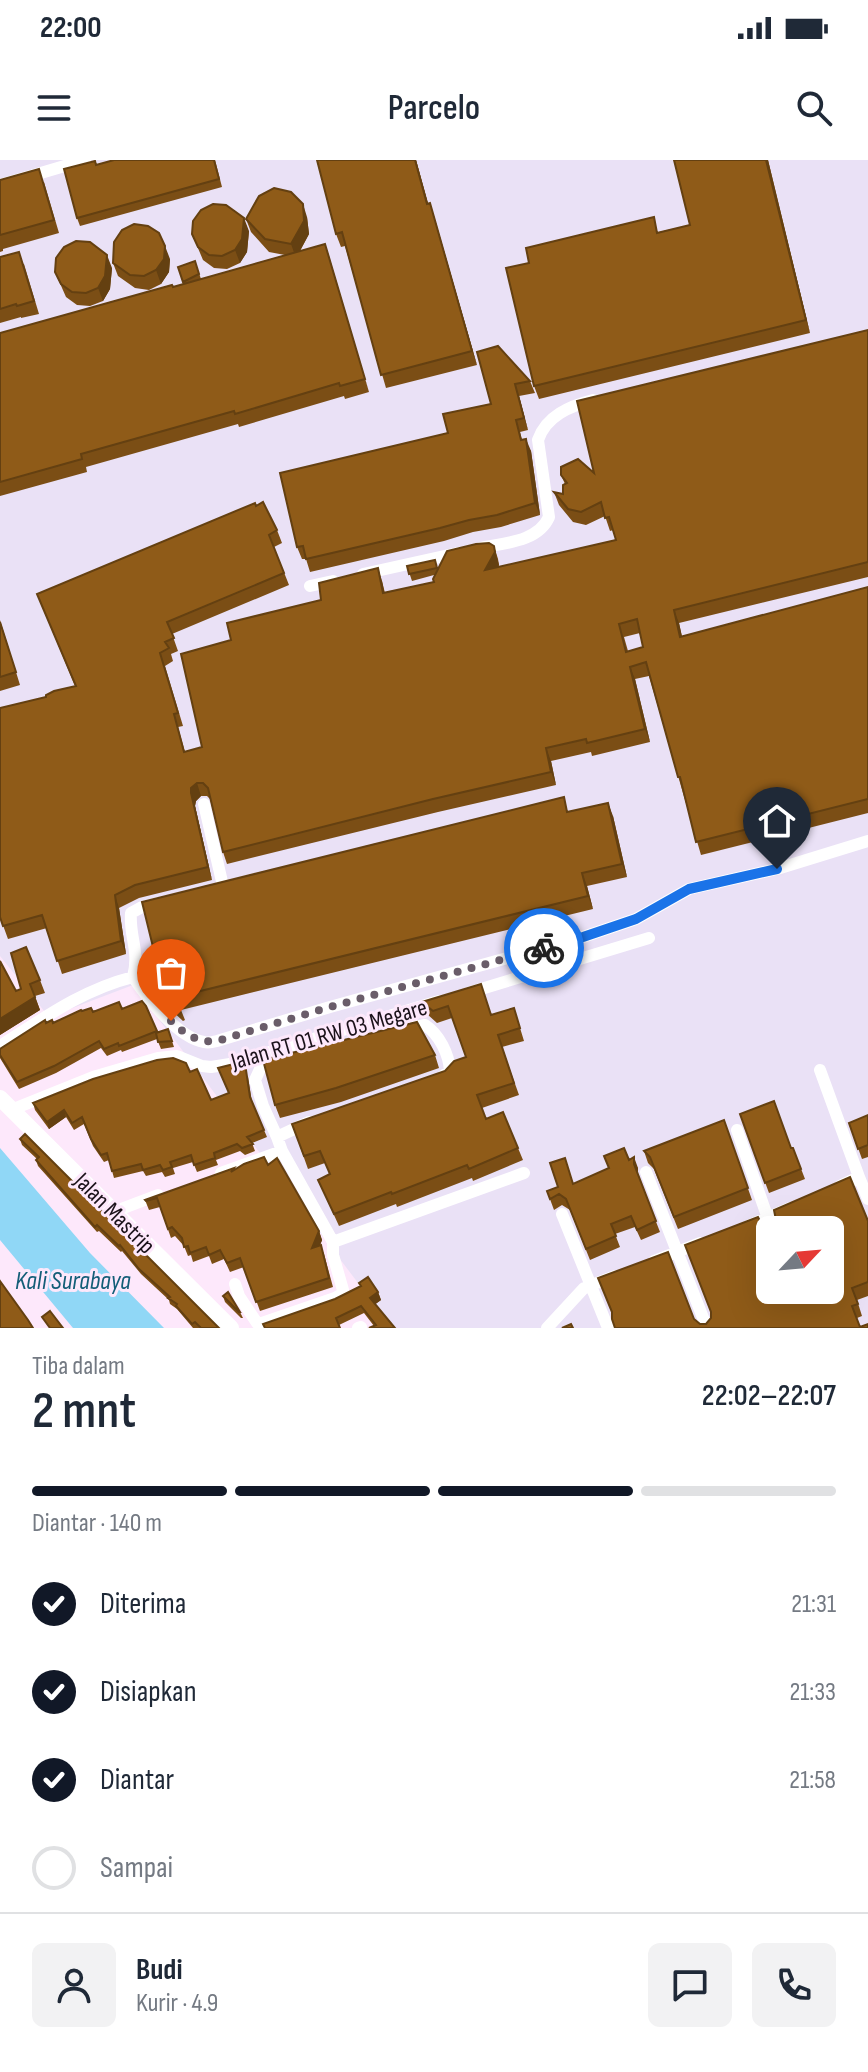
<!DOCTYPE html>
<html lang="id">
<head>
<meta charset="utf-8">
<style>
	body { margin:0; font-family:"Sofia Sans Condensed",sans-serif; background:#f2f2f3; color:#1f2937; height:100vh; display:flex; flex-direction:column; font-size:30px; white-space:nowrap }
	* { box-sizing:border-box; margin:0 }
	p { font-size:26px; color:#747a83 }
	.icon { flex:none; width:44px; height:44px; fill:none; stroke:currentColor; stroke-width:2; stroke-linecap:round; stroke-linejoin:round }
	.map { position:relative; height:1168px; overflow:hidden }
	.drawer { display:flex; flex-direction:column; background:#fff; flex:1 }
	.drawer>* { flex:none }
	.needle { width:52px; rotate:64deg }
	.buttons { position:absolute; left:756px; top:1056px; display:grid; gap:16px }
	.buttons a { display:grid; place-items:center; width:88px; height:88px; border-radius:12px; background:#fff; box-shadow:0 8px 32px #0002; font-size:40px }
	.pin { position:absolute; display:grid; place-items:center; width:68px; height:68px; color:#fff; margin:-82px -34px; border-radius:50% 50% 50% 0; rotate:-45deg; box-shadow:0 0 8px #0007 }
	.pin .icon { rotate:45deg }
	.courier { position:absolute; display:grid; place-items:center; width:80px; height:80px; margin:-40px; border:6px solid #1a73e8; border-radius:50%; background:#fff; color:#222; box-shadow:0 2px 10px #0007 }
	.summary em { font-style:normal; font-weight:600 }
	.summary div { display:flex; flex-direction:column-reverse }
	.summary { display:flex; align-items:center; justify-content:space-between; height:136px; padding:0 32px }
	h1 { font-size:52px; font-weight:600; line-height:60px }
	.bar { display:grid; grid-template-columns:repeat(4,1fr); gap:12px 8px; align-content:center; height:96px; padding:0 32px }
	.bar i { height:10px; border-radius:6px; background:#e0e1e3 }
	.bar .on { background:#111827 }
	.bar p { grid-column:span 4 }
	.line { display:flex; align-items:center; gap:20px; padding:0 32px; border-top:2px solid #e0e1e3 }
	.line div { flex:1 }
	.round { display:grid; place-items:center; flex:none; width:84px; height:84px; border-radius:12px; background:#f2f2f3 }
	ol { padding:0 32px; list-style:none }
	li { display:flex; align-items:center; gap:24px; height:88px }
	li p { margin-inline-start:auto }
	li .icon { padding:8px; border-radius:50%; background:#111827; color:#fff; stroke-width:4 }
	li:last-child { color:#747a83 }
	li i { width:44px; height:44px; border:4px solid #e0e1e3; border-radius:50% }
	.status { display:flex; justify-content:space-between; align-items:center; height:56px; padding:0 40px; background:#fff; direction:ltr }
	.status svg { height:22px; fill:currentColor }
	header { display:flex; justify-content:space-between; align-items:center; height:104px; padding:0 32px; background:#fff; font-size:36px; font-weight:600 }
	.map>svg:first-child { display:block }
	.industrial { fill:#eae1f6; fill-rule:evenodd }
	.water { fill:#90d7f6 }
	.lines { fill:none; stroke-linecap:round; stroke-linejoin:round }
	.minor { stroke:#fff; stroke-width:12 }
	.major { stroke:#fff; stroke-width:16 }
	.wall { fill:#7b4e15; fill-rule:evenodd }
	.shaded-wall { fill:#644011 }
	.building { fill:#8f5b18; stroke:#644011; stroke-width:2; fill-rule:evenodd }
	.done { stroke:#6a5d69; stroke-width:8; stroke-dasharray:0 14.4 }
	.route { stroke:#1a73e8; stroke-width:10 }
	.labels { text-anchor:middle; stroke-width:6; stroke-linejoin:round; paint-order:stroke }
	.street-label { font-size:24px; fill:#1b121a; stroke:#fde8fb }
	.water-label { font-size:26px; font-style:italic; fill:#145e78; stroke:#fde8fb }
</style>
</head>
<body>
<div class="status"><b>22:00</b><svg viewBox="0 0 49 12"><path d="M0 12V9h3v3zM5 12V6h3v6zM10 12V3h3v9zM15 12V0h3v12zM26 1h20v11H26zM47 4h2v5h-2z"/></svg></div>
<header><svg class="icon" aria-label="menu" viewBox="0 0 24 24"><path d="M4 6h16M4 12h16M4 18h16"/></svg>Parcelo<svg class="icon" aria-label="search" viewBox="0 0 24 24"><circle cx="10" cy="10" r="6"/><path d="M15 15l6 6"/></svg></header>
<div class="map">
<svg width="868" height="1168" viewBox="0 0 868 1168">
	<rect width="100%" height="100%" fill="#fde8fb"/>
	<!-- industrial -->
	<path class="industrial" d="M0 0H868V1168H392L133 825 49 857 0 796ZM770 1070H830V1130H770Z"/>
	<!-- water -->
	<path class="water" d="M0 988 90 1093 164 1168H73L0 1080Z"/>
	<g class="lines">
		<!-- minor -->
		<path class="minor" d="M0 25 85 0
			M480 388C504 383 538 382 549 357L538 280C546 256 570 246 593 240
			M363 414 458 393
			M310 426 333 421
			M204 644 223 726
			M133 817C147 838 178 878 204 882 208 883 213 882 217 881L330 847 583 777 636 759 689 729 777 709 868 681
			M468 833 649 778
			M403 869 425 865C439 874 449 894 450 911L443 916
			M0 886C44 858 82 830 133 817 140 790 129 777 131 753L142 747 158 743
			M276 900 261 907 255 920 263 946 277 977
			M820 910 859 1017
			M11 950 93 917 158 898 177 896 202 906 211 907 230 904 439 841
			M309 962 277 977 282 991 333 1082 524 1013
			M737 970 772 1070
			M646 1012 707 1168
			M221 1013 282 991
			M840 1026 859 1017 868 1039
			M113 1052 158 1035
			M562 1054 608 1168
			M748 1066 790 1048
			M654 1101 700 1083
			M235 1124 239 1136 257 1163H262L335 1138 342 1134 343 1130 333 1095V1082
			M358 1168 361 1167
			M547 1168 584 1128 615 1116"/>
		<!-- major -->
		<path class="major" d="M0 938 231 1168"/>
	</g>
	<!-- wall -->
	<path class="wall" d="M114 0H215L222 27 80 66 77 58 96 5Z
		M317 0H416L428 44 434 56 477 205 386 228 345 86 341 87 336 74Z
		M768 0 810 173 539 239 534 226 659 72 690 65Z
		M0 20 44 22 59 73 3 89V91L0 92Z
		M307 57 309 74 300 91 325 84 369 232 345 239 344 236 239 267 238 264 86 307 87 312 0 336V173L184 124 178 107 195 101 201 119 285 95 269 92 251 72 246 59Z
		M249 71 247 92 240 103 227 109 214 108 203 100 192 74Z
		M0 97 24 104 39 154 21 158V157L0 163Z
		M170 99 169 112 161 124 149 130 135 128 118 116 113 103Z
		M112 108 110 129 103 141 90 146 77 145 66 137 55 112Z
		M868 170V417L679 463 682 477 868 427V653L701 695 649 516 635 519 650 582 592 596 591 592 551 601 556 625 438 652 227 704 223 692 210 639 207 636H201L196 641 195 646 212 720 139 738 119 748 126 794 62 814 47 768 8 779 0 757 46 537 75 526 37 434 256 346 277 370 282 383 274 387 289 425 172 474 178 491 171 494 173 501 165 506 183 566 178 567 185 592 202 587 231 480 321 440 382 421 385 433 434 422V415L412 421 407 406 438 408 494 386 498 399 499 405 498 407 616 380 613 370 610 371 605 356 586 365 573 362 559 345 554 332 563 334 565 324 561 315 594 313ZM640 473 643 487 628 491 624 477Z
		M477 192 530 221 535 233 519 236 528 270 520 272 522 280 531 291 540 355 501 367 473 372 444 381 310 412 306 399H302L297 387 448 273 491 244Z
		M0 460 20 525 0 531Z
		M569 652 613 656 627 717 587 726 593 749 181 850 185 860 183 861 170 849 165 836Z
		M11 793 40 820 45 833 35 836 40 850 0 875V801L16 831 21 829Z
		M422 842 491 855 514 848 524 881 502 887 519 935 482 948 486 959 518 988 523 1000 473 1021 472 1018 397 1047 396 1044 339 1066 318 1020 330 1014 325 1003 308 1009 292 964 445 911 466 897 452 858 437 863 427 854Z
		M146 846 157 873 168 869 174 887 161 889 157 879 122 892 121 890 107 896 101 888 56 913 19 929 0 898V889L46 863H53L82 851 122 849Z
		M435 895 439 908 341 942 280 958 275 945Z
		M190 912 211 940 228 933 248 917 252 942 267 977 252 983 255 991 245 995 240 991 216 1000 218 1005 197 1012 193 1002 173 1008 175 1014 165 1017 162 1012 146 1016 143 1011 114 1018 109 1000 104 1002 93 986 84 964 74 970 66 957 49 969 35 950 33 943Z
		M740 954 791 988H793L805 1019 769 1033Z
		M868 955V997L862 999 849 963Z
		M724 960 752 1040 678 1069 654 1009 648 1003 644 991Z
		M20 979 219 1168H193L177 1149 170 1144 169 1140 141 1114 122 1091 121 1092 99 1071 97 1072 38 1006 36 1000 37 999 22 985Z
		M629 1000 638 1008V1015L660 1072 641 1080 635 1067 615 1074 620 1087 590 1100 570 1050 562 1045 554 1050 547 1031 573 1024Z
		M268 1005 319 1071 322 1080 320 1085 324 1094 333 1127 260 1151 244 1107 230 1112 224 1099 212 1104 209 1096 193 1102 191 1095 188 1096 184 1086 175 1076 171 1078 160 1047 149 1050 145 1040 234 1008 235 1010Z
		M868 1061V1136L857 1140 862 1156 857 1158 860 1167 868 1168H615L694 1159 700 1164H706L711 1158 762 1065 771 1066ZM770 1070 830 1130 794 1136 770 1130Z
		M359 1123 378 1132 381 1140 375 1144 395 1168 374 1166 364 1153 339 1165 265 1168 335 1139 360 1126Z
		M223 1136 240 1152 243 1158H241L225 1142Z"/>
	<!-- shaded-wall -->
	<path class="shaded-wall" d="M415 0H416L432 57 427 44Z
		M766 0H768L810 173 806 160Z
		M430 43 434 56 477 205 472 191Z
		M303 44 307 57 309 74 296 98 291 84Z
		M244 58 249 71 247 92 240 103 235 90Z
		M325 84 329 96 369 232 365 219Z
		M165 86 170 99 169 112 161 124 156 110Z
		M107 95 112 108 110 129 103 141 98 128Z
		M515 224 519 236 528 270 524 258Z
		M526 279 531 291 540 355 535 343Z
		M494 386 499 405 490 423 485 410Z
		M378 408 382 421 387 446 383 433Z
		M674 450 679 463 685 490 680 477Z
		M630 507 635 519 650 582 645 569Z
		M546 588 551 601 556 625 551 612Z
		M197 623 201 636 196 641 195 646 212 720 208 707 191 633V628Z
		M608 643 613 656 627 717 622 704Z
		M582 713 587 726 593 749 588 736Z
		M115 735 119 748 126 794 121 781Z
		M35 837 40 850 0 875V859Z
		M64 950 66 957 49 969 47 962Z
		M634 997 638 1008V1015L634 1004Z
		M319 1071 322 1080 316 1097 312 1088Z
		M378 1132 381 1140 373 1146 370 1138Z"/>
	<!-- building -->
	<path class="building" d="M114 0H214L219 19 77 58 64 9 95 1 96 5Z
		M317 0H415L427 44 430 43 472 191 381 215 342 72 336 74Z
		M674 0H766L806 160 534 226 506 108 529 103 526 88 654 57 657 73 690 65Z
		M39 9 54 60 0 75V20Z
		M274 28 291 32 303 44 304 61 291 84 265 79 246 59 259 36Z
		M213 44 226 45 244 58 242 79 235 90 222 96 209 95 198 87 192 74 193 61 201 50Z
		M134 64 148 66 159 73 165 86 164 99 156 110 144 116 130 115 113 103 114 82 122 70Z
		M76 81 90 82 107 95 105 116 98 128 86 133 72 132 61 124 55 112 56 98 64 87Z
		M325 84 365 219 340 226 339 223 235 254 234 251 81 294 82 299 0 322V173L172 125 173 127Z
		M19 92 34 141 17 146 16 144 0 149V97Z
		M195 101 199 114 183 122 178 107Z
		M868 170V402L674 450 680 477 868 427V639L696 682 680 617H678L646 502 630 507 645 569 587 583 586 579 546 588 551 612 433 639 223 692 208 628 203 623H197L191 628V633L208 707 135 725 115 735 121 781 57 801 42 755 3 766 0 757V548L46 537V535L54 531 76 526 37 434 255 343 256 346 263 342 277 370 269 375 284 413 167 462 174 478 165 482 169 488 160 493 178 553 174 554 184 592 202 587 181 494 231 480 227 463 321 440 319 423 378 408 383 433 434 422 433 419 447 391 476 384 489 383 494 386 495 392 485 410 616 380 609 357 605 358 601 342 581 352 568 349 554 332 563 334V325L567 323 561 315V307L578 299 594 313 577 241ZM637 459 643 487 626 492 619 464Z
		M498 186 530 221 515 224 524 258 516 260 521 280 526 279 535 343 497 355 469 360 440 368 306 399 303 386 297 387 280 313 448 273 443 254 491 244 477 192Z
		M435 400 437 408 409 414 407 406Z
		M0 462 16 512 0 517Z
		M564 637 567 652 608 643 622 704 582 713 588 736 176 837 180 847 178 848 165 836 142 742Z
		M26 787 40 820 30 824 35 837 0 859V801L16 831 21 829 11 793Z
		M481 824 491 855 514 848 520 868 498 875 514 923 477 935 486 959 503 952 518 988 469 1009 467 1005 392 1034 391 1032 334 1054 318 1020 330 1014 320 991 304 996 292 964 445 911 454 901 466 897 448 846 433 851 422 842Z
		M142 841 146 846 157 871 119 886 118 883 104 889 99 881 54 906 17 922 0 895V889L45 860 46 863 52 860 53 863 81 850 82 851 91 848 93 852 119 842 122 849Z
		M417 862 435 895 336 928 275 945 263 900Z
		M168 869 172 881 158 882 156 873Z
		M173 898 186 903 190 912 197 909 211 940 229 933 218 908 242 902 246 910 250 937 264 970 247 977 253 984 242 988 237 984 214 993 215 998 194 1005 191 995 170 1002 172 1007 163 1010 160 1005 143 1010 141 1004 112 1011 107 993 101 995 91 979 82 957 72 963 64 950 47 962 33 943 93 919 157 900Z
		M774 941 791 988H793L801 1009 765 1023 740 954Z
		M868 955V985L858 989 849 963Z
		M724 960 748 1028 674 1057 650 997 644 991Z
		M25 974 219 1168H201L195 1162 192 1164 176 1146 177 1144 168 1138 170 1137 139 1109 120 1085 119 1086 97 1065 95 1067 36 1000 39 997 20 979Z
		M624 988 629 1000 634 997V1004L656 1061 637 1070 631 1056 611 1064 616 1076 586 1089 566 1039 559 1034 550 1039 547 1031 558 1027 550 1003 565 998 573 1024 609 1008 604 996Z
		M264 997 268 1005 277 998 319 1071 312 1088 321 1085 329 1118 256 1142 240 1098 227 1103 220 1090 209 1095 206 1087 190 1093 188 1086 184 1087 182 1078 172 1067 168 1069 157 1038 146 1041 145 1040 234 1008 231 1012 244 1004Z
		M850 1017 868 1061V1122L852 1128 858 1144 852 1146 860 1167 868 1164V1168H615L612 1159V1152L598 1118 668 1092 694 1159 700 1164H706L711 1158V1152L685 1085 758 1057 762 1065 771 1066 776 1060 774 1050ZM770 1070H830V1130H803L800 1135 794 1136 787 1130H770Z
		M368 1117 378 1132 370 1138 395 1168H369L376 1165 361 1146 336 1158 340 1168H265L263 1164 335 1139 361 1126 359 1123Z
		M0 1121 28 1160 33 1168H0Z
		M228 1132 240 1152H239L223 1136Z
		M50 1151 63 1168H50L42 1157Z
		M571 1164 573 1168H562Z"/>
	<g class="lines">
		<!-- done -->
		<path class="done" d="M171 861C185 874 197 883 217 881L330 847 544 788"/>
		<!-- route -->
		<path class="route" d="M544 788 583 777 636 759 689 729 777 709"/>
	</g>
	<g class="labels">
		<!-- street labels -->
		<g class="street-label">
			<text transform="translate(329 874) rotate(-16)" y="8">Jalan RT 01 RW 03 Megare</text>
			<text transform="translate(115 1053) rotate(45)" y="8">Jalan Mastrip</text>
		</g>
		<!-- water labels -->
		<g class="water-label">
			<text x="73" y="1129">Kali Surabaya</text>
		</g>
	</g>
</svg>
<div class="buttons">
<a><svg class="needle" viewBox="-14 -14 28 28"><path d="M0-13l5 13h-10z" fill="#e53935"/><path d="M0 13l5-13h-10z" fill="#747a83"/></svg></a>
</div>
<div class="pin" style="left:171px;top:861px;background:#ea580c"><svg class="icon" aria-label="bag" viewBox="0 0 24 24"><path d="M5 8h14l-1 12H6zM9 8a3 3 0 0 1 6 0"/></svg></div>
<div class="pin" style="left:777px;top:709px;background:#1f2937"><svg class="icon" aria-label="home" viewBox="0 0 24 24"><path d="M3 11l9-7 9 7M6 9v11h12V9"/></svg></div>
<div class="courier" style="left:544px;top:788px"><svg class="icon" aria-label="bike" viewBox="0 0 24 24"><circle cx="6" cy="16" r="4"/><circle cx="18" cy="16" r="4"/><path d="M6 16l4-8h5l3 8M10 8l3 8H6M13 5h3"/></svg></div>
</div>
<section class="drawer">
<div class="summary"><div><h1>2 mnt</h1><p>Tiba dalam</p></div><em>22:02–22:07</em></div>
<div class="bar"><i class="on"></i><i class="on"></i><i class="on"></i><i></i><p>Diantar · 140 m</p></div>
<ol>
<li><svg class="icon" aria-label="check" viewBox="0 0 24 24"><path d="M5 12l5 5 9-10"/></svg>Diterima<p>21:31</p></li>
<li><svg class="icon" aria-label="check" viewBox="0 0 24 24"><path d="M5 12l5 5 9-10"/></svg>Disiapkan<p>21:33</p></li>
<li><svg class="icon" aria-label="check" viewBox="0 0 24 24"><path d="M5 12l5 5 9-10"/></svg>Diantar<p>21:58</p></li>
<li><i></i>Sampai</li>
</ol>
<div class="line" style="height:144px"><a class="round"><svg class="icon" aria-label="person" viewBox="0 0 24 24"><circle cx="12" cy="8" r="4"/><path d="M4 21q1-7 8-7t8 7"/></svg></a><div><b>Budi</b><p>Kurir · 4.9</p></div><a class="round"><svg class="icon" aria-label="chat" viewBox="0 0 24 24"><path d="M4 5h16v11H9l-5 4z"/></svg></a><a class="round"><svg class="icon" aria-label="phone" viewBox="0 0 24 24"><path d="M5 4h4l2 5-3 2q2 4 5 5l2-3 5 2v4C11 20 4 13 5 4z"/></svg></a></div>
</section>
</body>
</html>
